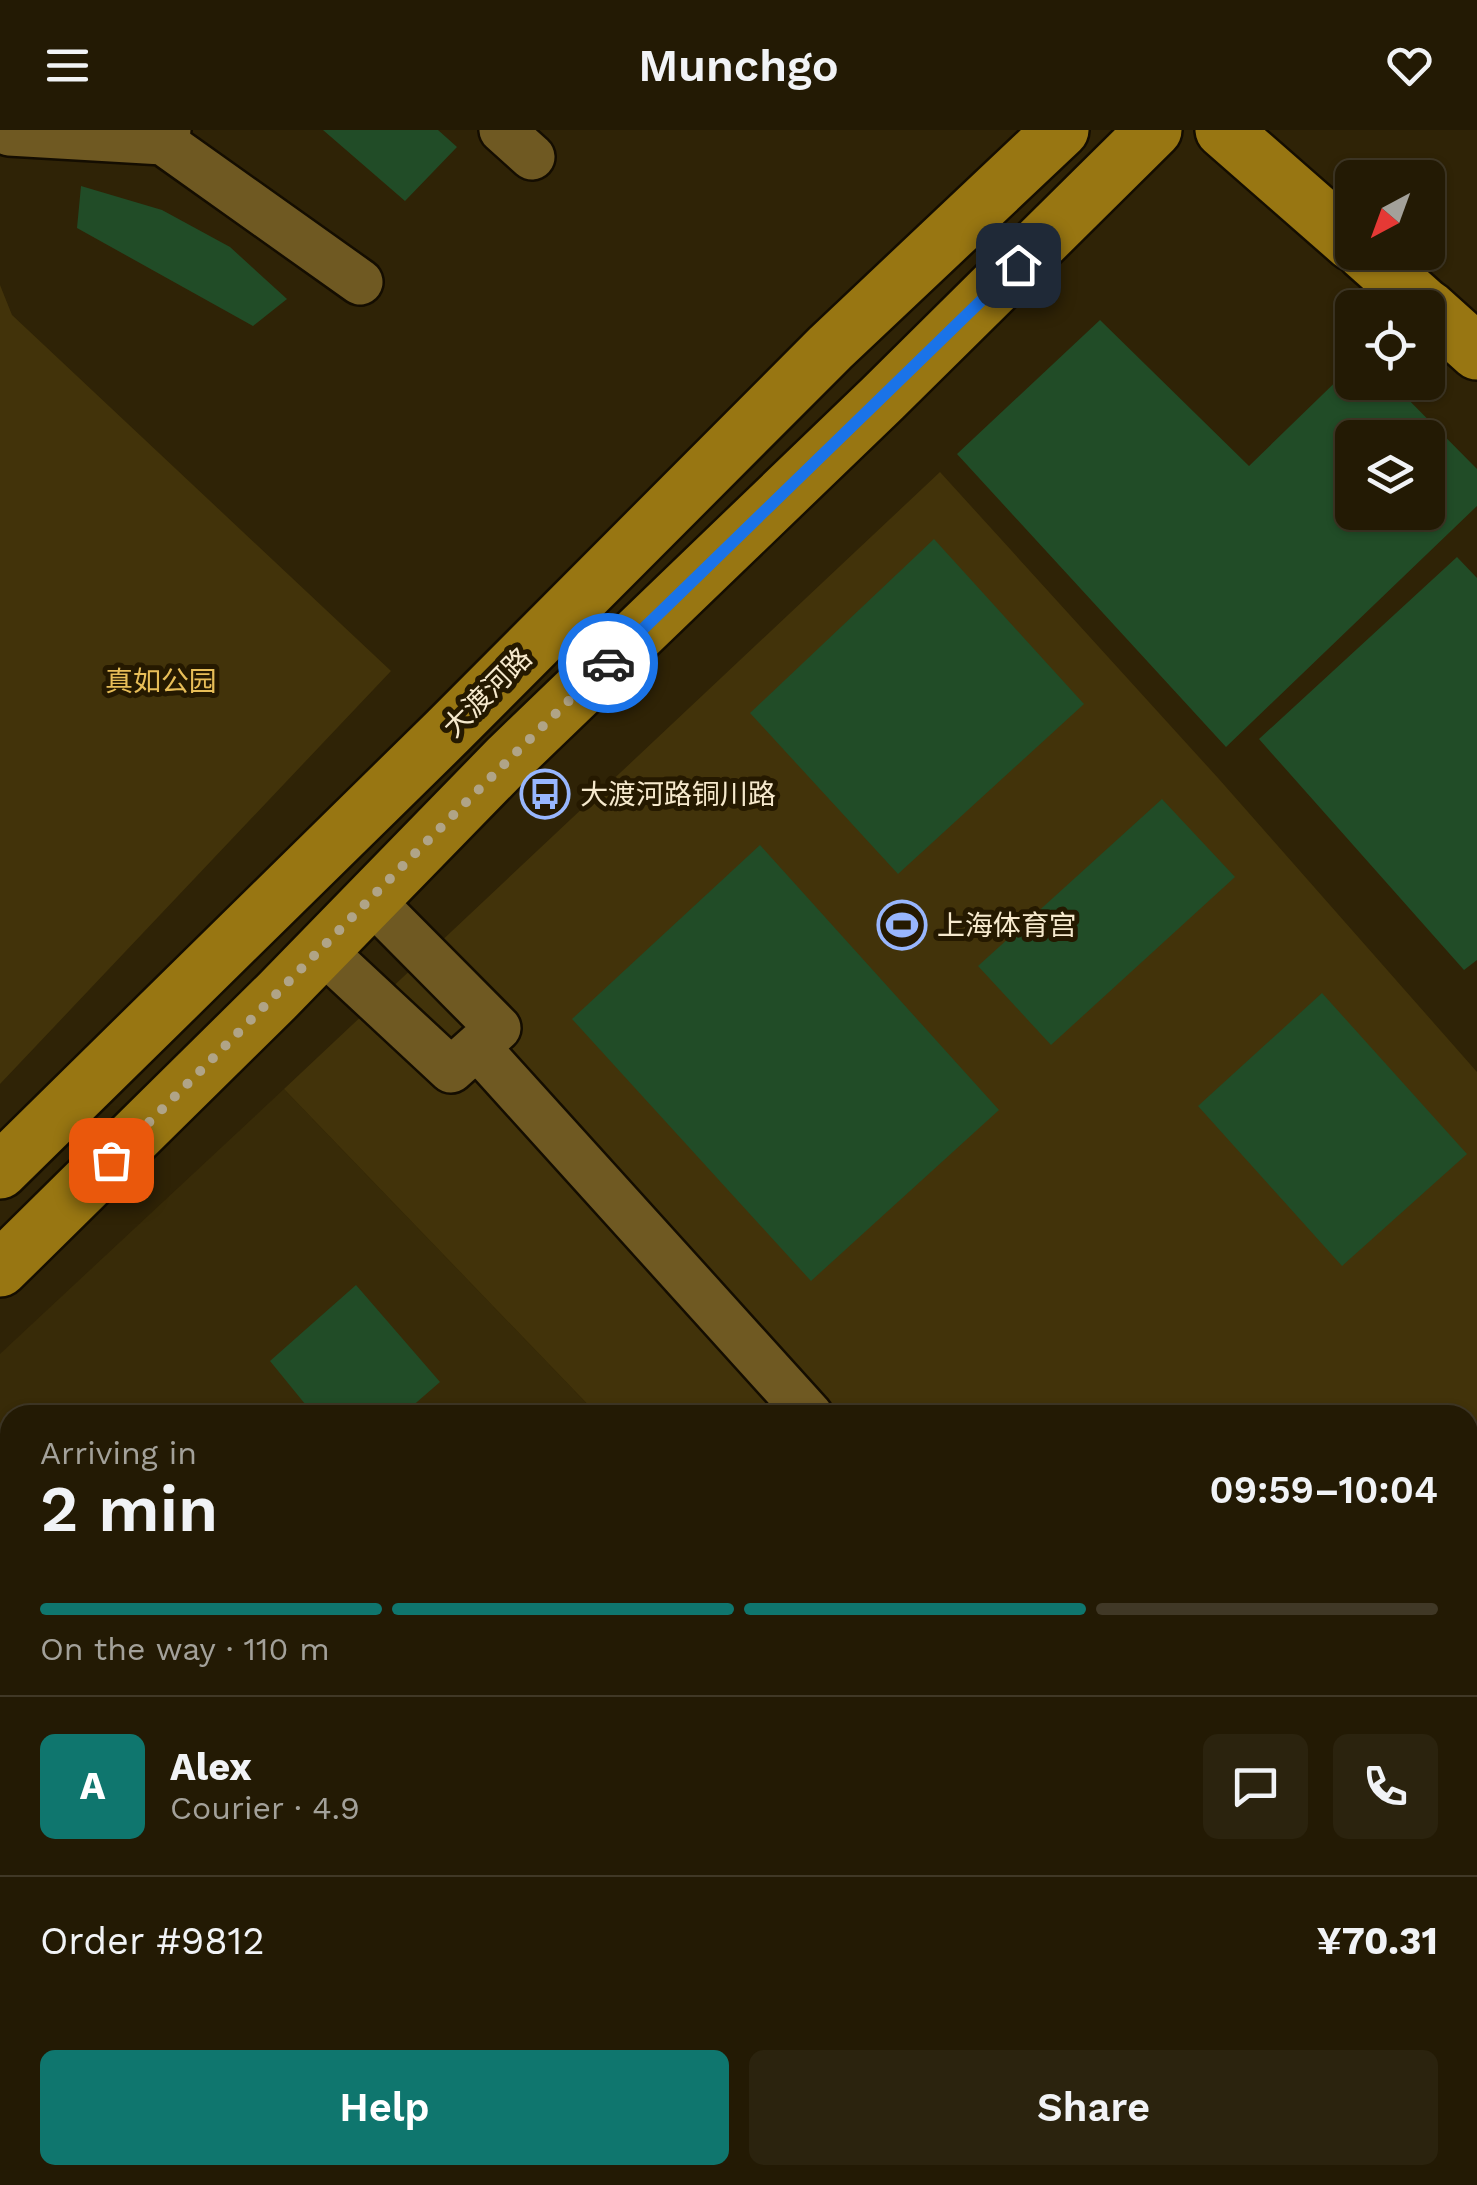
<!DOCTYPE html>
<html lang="en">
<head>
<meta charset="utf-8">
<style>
	body { margin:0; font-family:"Work Sans","Noto Sans SC",sans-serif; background:#2b230e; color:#f1f3f6; height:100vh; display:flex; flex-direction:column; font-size:38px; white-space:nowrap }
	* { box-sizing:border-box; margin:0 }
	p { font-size:32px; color:#a3a19a }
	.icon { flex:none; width:55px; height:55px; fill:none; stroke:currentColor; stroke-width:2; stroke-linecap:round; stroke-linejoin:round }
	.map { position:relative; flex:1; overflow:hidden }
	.details { position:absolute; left:0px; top:1275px; width:1478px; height:780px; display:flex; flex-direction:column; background:#231a04; border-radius:30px 30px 0 0; box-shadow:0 2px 8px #0004,0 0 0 2px #403826 }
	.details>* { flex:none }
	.needle { width:65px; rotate:221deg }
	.fabs { position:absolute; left:1335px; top:30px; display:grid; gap:20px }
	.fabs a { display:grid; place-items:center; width:110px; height:110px; border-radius:15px; background:#231a04; box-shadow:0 2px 8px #0004,0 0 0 2px #403826; font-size:50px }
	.pin { position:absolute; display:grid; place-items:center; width:85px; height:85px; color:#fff; margin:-42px; border-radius:20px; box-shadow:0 5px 15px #0006 }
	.courier { position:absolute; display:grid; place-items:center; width:100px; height:100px; margin:-50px; border:8px solid #1a73e8; border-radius:50%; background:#fff; color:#222; box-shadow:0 2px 12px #0007 }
	.summary em { font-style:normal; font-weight:600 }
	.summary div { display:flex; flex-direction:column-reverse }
	.summary { display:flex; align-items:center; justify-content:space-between; height:170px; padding:0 40px }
	h1 { font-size:65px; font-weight:600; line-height:75px }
	.bar { display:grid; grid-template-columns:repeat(4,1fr); gap:15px 10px; align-content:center; height:120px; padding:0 40px }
	.bar i { height:12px; border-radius:8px; background:#403826 }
	.bar .current { background:#0f766e }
	.bar p { grid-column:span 4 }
	.line { display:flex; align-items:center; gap:25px; padding:0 40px; border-top:2px solid #403826 }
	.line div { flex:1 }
	.round { display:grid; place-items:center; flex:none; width:105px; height:105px; border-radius:15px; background:#2b230e }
	.cta { display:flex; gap:20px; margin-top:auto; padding:20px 40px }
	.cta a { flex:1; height:115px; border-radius:15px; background:#0f766e; color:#fff; font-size:40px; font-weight:600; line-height:115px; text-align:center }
	.cta a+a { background:#2b230e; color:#f1f3f6 }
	header { display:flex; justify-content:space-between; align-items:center; height:130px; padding:0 40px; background:#231a04; font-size:45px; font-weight:600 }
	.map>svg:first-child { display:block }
	.built { fill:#382b08 }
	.green { fill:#42330a }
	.building { fill:#214c27; fill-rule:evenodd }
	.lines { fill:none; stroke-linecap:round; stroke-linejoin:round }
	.minor-casing { stroke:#140d01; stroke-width:50 }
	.major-casing { stroke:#140d01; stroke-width:60 }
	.minor { stroke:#6f5922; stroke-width:45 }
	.major { stroke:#987612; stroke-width:55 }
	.done { stroke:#b0a487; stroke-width:10; stroke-dasharray:0 18 }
	.route { stroke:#1a73e8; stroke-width:12 }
	.labels { text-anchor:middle; stroke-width:10; stroke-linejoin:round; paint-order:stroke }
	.park-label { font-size:28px; fill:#e8be58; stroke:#251900 }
	.street-label { font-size:28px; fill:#f6e9cd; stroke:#251900 }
	.poi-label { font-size:28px; fill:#f6e9cd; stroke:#251900; text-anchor:start }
</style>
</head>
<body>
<header><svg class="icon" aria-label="menu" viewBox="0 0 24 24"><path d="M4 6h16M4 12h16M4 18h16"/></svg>Munchgo<svg class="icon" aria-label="heart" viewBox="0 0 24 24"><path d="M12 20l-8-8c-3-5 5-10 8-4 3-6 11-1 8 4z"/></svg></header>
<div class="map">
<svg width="1477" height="2055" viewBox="0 0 1477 2055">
	<rect width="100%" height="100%" fill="#2f2306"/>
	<!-- built -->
	<path class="built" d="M284 959 598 1285H10V1573L0 1548V1224Z
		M203 2045H1313L1322 2055H207Z"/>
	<!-- green -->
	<path class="green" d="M0 155 12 185 391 541 0 954Z
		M940 342 1218 648 1477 942V1498L1468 1506V1285H598L284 959Z
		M0 1548 10 1573V2045H203L207 2055H0Z"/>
	<!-- building -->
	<path class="building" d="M323 0H438L457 17 405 71Z
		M81 56 162 80 230 117 287 169 253 196 77 98Z
		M1100 190 1249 336 1352 236V252H1391L1477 339V376L1226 617 957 324ZM1352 308H1428V382H1352Z
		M934 409 1084 574 898 744 750 583Z
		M1457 427 1477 448V830L1464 840 1259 609Z
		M1162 669 1235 747 1051 915 978 836Z
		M760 715 999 980 811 1151 572 889Z
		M1322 863 1467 1024 1342 1136 1198 976Z
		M356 1155 440 1252 402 1285H314L270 1231Z
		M1468 1586 1477 1598V1654L1468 1642Z
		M1468 1801 1477 1812V1847L1468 1855Z"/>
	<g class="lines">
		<!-- minor casing -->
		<g class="minor-casing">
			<path id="minor" d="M168 0 163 12 360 152
				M502 0 532 27
				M9 3 163 12
				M322 820 451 940 498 898 371 770
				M477 917 810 1285
				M1468 1758 1477 1769
				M1468 1903 1477 1895
				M1445 2055 1457 2045"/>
		</g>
		<!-- major casing -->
		<g class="major-casing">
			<path id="major" d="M1223 0 1352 113
				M1364 122 1427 178
				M1428 178 1477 222
				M0 1041 448 601 830 218 1061 0
				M0 1139 277 866 509 628 883 268 1154 0"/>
		</g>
		<!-- minor -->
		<use href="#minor" class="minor"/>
		<!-- major -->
		<use href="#major" class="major"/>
	</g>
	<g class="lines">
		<!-- done -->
		<path class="done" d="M111 1030C278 865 439 695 608 533"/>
		<!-- route -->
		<path class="route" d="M608 533 1018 135"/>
	</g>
	<!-- icons -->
	<defs>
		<g id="bus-ring" transform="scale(2.5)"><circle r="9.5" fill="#251900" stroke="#98b6fd" stroke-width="1.5"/><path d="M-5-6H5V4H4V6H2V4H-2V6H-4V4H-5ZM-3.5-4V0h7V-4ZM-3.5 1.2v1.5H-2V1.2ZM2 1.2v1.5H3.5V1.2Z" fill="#98b6fd"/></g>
		<g id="stadium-ring" transform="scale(2.5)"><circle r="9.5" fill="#251900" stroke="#98b6fd" stroke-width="1.5"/><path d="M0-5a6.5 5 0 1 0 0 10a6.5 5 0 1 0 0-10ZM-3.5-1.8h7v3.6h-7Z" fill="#98b6fd"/></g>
	</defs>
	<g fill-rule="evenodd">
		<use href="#bus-ring" x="545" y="664"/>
		<use href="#stadium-ring" x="902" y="795"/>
	</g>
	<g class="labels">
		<!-- park labels -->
		<g class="park-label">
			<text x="161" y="561">真如公园</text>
		</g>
		<!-- street labels -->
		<g class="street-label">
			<text transform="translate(487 562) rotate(-45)" y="10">大渡河路</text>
		</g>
		<!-- poi labels -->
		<g class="poi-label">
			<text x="580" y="674">大渡河路铜川路</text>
			<text x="937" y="805">上海体育宫</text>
		</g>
	</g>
</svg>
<div class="fabs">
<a><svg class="needle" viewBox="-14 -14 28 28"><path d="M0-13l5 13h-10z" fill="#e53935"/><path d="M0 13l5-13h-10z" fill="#a3a19a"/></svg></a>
<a><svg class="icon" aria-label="locate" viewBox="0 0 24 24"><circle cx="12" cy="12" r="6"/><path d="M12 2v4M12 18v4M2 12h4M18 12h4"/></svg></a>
<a><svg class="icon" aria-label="layers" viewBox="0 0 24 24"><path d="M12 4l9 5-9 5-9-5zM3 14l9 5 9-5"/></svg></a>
</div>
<div class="pin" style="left:111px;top:1030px;background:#ea580c"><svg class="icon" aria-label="bag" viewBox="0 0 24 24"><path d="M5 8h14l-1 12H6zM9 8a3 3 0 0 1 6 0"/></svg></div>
<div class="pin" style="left:1018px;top:135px;background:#1f2937"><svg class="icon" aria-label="home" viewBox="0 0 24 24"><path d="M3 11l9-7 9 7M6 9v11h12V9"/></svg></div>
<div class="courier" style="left:608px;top:533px"><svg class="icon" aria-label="car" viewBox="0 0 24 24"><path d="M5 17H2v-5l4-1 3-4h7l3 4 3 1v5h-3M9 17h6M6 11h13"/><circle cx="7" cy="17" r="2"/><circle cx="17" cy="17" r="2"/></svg></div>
<section class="details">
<div class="summary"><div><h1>2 min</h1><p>Arriving in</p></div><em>09:59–10:04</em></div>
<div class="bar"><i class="current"></i><i class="current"></i><i class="current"></i><i></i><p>On the way · 110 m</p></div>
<div class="line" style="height:180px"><b class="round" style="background:#0f766e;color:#fff">A</b><div><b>Alex</b><p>Courier · 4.9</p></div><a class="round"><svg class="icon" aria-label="chat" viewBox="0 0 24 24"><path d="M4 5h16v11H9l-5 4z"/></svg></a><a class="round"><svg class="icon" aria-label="phone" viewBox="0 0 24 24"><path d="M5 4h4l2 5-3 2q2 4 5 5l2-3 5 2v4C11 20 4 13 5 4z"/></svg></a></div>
<div class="line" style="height:130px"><div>Order #9812</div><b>¥70.31</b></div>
<div class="cta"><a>Help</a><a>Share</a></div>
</section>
</div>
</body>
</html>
